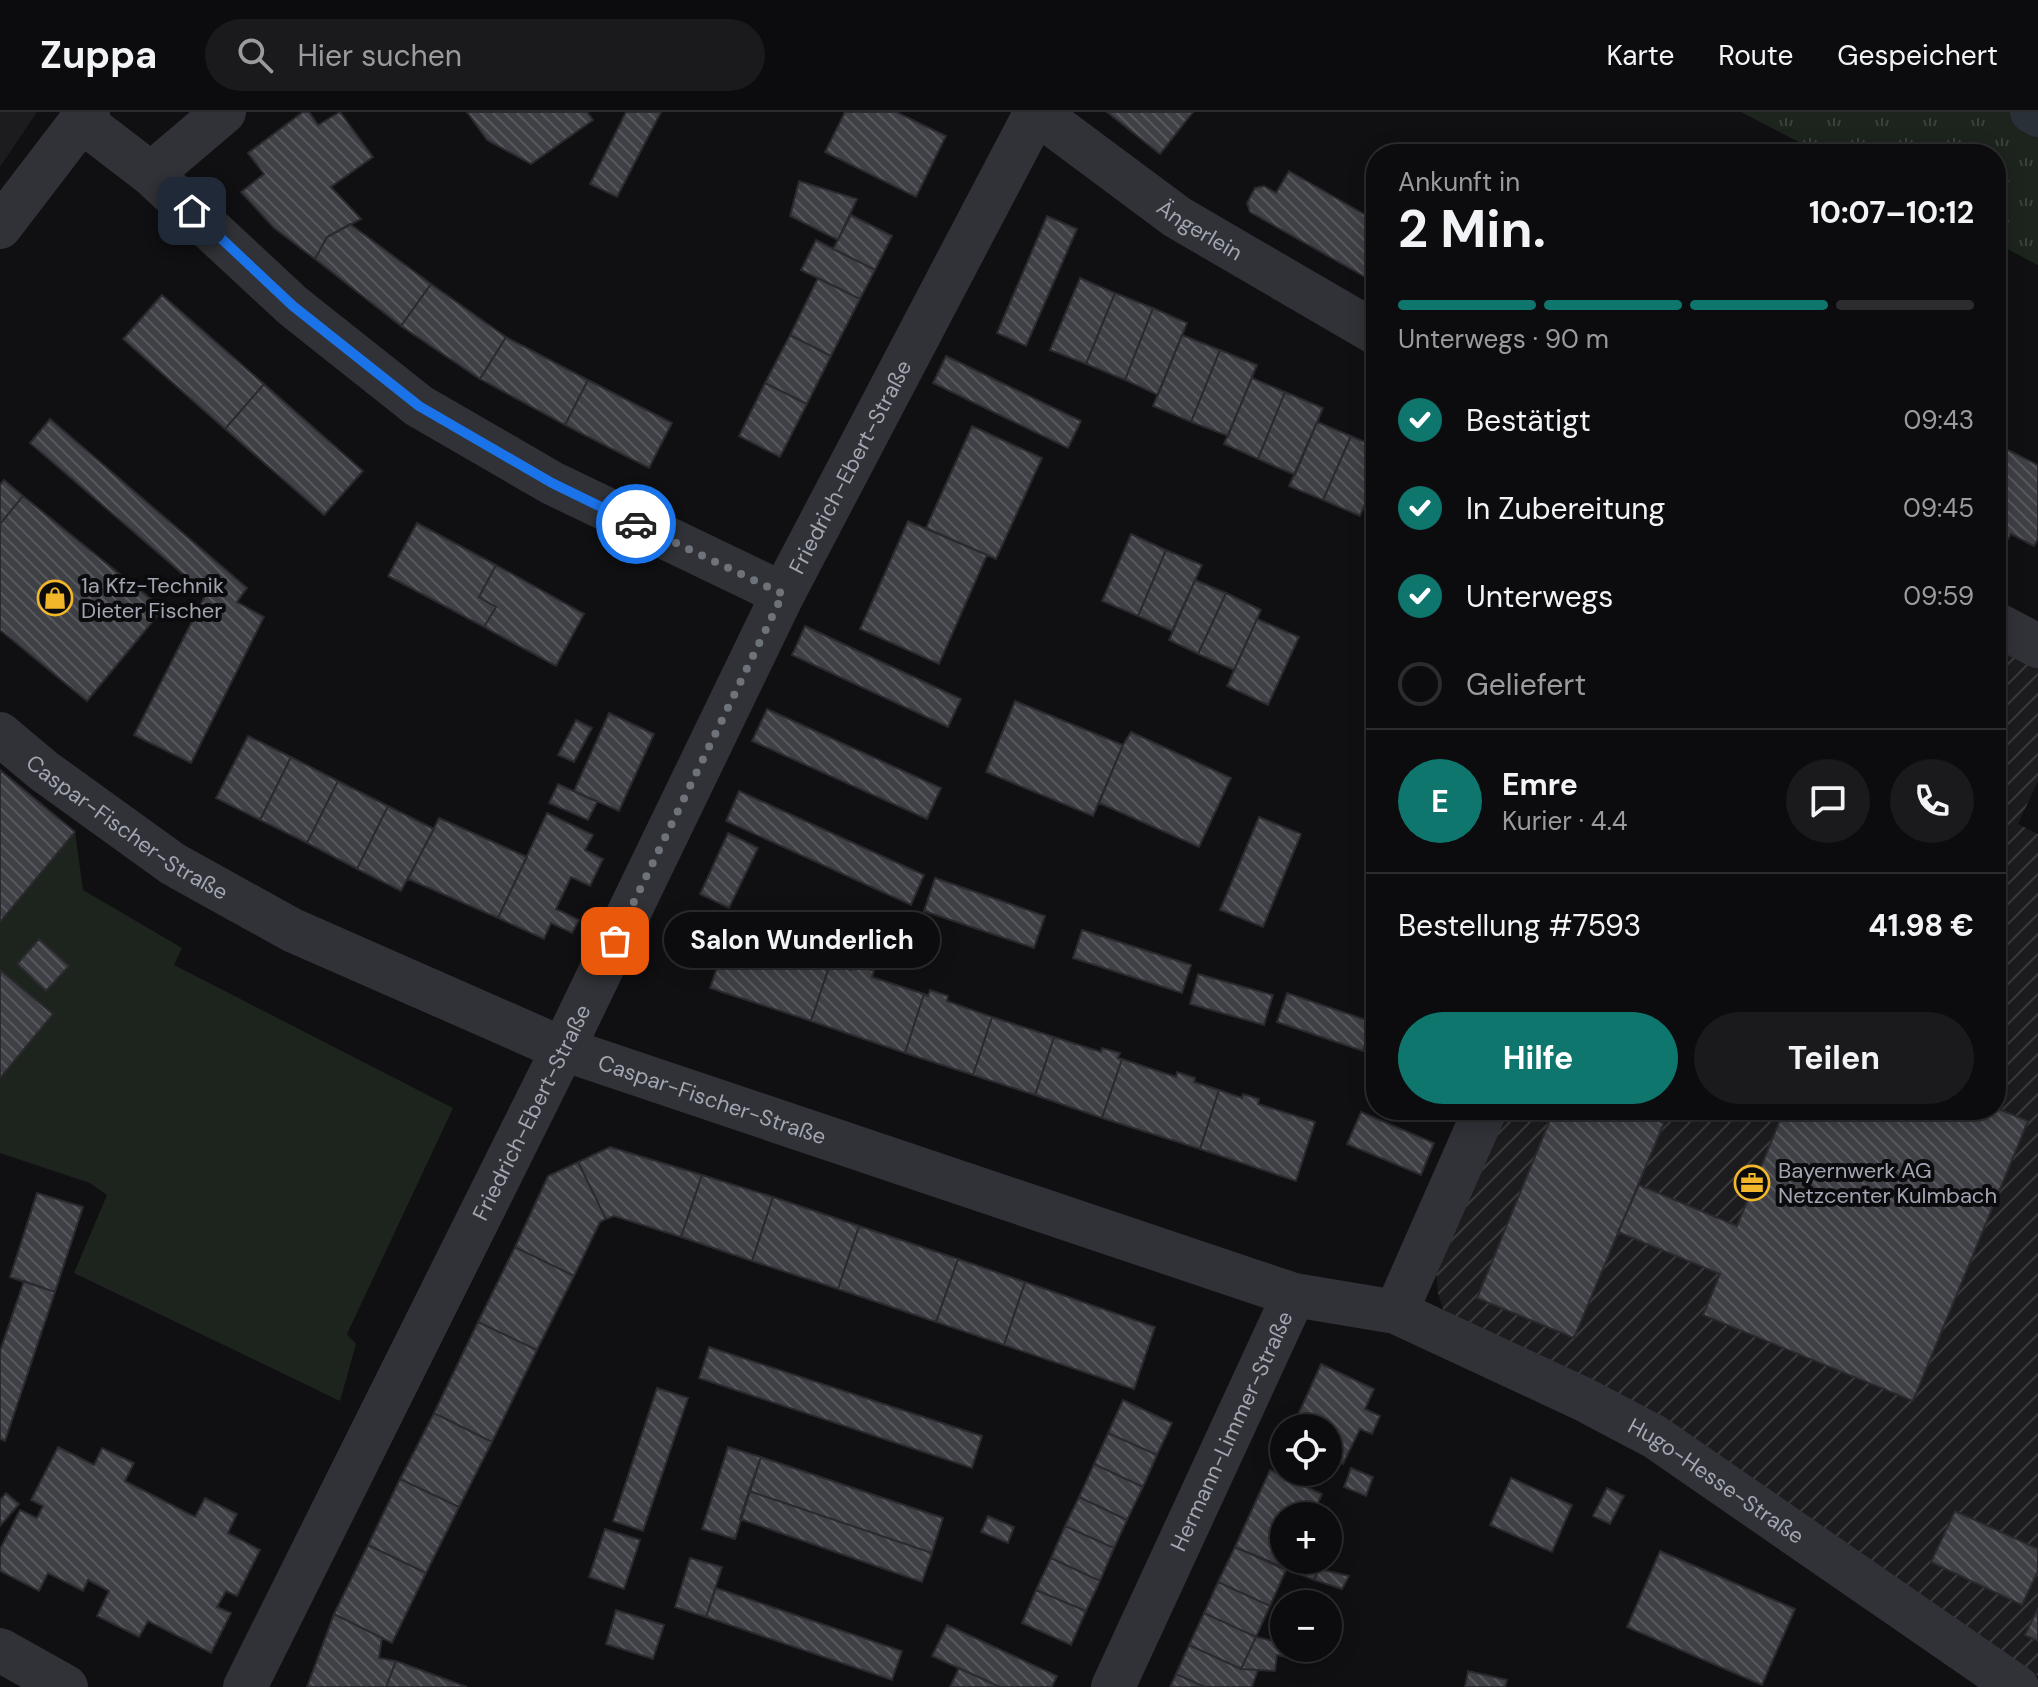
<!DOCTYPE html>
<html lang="de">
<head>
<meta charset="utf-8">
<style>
	body { margin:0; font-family:"DM Sans",sans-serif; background:#1a1a1c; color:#f1f3f6; height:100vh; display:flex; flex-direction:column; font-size:30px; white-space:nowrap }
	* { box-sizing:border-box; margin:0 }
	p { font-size:26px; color:#9a9b9e }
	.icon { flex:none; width:44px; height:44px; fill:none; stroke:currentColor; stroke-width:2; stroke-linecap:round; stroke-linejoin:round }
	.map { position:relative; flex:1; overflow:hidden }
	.details { position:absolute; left:1366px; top:32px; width:640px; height:976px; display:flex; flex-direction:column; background:#0c0c0e; border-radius:32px; box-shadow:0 4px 20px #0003,0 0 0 2px #2c2c2e }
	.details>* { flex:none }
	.tools { position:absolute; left:1270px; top:1302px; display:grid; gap:16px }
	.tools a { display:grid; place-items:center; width:72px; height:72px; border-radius:50%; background:#0c0c0e; box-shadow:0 4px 20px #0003,0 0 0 2px #2c2c2e; font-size:40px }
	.pin { position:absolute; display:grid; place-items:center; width:68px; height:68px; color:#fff; margin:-34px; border-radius:16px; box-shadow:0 4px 12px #0006 }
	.courier { position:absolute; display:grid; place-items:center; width:80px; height:80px; margin:-40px; border:6px solid #1a73e8; border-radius:50%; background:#fff; color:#222; box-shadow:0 2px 10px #0007 }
	.bubble { position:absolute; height:56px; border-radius:28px; background:#0c0c0e; box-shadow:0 4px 20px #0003,0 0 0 2px #2c2c2e; font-size:26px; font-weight:700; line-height:56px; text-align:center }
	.head em { font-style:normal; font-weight:700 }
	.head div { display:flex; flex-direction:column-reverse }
	.head { display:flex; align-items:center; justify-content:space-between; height:136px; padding:0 32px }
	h1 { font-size:52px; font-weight:700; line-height:60px }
	.bar { display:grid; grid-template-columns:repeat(4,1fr); gap:12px 8px; align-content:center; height:96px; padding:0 32px }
	.bar i { height:10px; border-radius:6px; background:#2c2c2e }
	.bar .active { background:#0f766e }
	.bar p { grid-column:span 4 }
	.line { display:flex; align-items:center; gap:20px; padding:0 32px; border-top:2px solid #2c2c2e }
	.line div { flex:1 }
	.round { display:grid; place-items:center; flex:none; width:84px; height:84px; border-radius:42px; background:#1a1a1c }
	ol { padding:0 32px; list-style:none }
	li { display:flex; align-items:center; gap:24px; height:88px }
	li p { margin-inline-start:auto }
	li .icon { padding:8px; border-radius:50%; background:#0f766e; color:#fff; stroke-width:4 }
	li:last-child { color:#9a9b9e }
	li i { width:44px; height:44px; border:4px solid #2c2c2e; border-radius:50% }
	.button { display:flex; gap:16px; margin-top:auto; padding:16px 32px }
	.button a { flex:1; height:92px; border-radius:48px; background:#0f766e; color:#fff; font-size:32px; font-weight:700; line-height:92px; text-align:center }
	.button a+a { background:#1a1a1c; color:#f1f3f6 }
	header { display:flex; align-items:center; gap:48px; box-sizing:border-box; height:112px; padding:0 40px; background:#0c0c0e; border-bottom:2px solid #2c2c2e }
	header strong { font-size:38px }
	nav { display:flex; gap:44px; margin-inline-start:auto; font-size:28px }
	.search { width:560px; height:72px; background:#1a1a1c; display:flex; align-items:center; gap:20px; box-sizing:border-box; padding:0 28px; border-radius:44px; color:#9a9b9e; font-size:30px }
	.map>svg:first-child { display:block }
	.built { fill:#1c1c1f }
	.industrial { fill:url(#industrial-furrows) }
	.grass { fill:url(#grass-tufts) }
	.garden { fill:#1d241e }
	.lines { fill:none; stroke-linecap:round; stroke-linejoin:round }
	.canal { stroke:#293037; stroke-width:42 }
	.building { fill:url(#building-back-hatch); stroke:#2a2a2e; stroke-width:2 }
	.minor { stroke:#313237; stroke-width:44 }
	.done { stroke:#6e727a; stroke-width:8; stroke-dasharray:0 14.4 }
	.route { stroke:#1a73e8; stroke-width:10 }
	.labels { text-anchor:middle; stroke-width:8; stroke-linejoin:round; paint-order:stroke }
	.street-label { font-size:22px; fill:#a1a6b2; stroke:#0b0b0d }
	.poi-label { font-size:22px; fill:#a1a6b2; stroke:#0b0b0d; text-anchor:start }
</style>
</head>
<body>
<header>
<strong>Zuppa</strong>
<div class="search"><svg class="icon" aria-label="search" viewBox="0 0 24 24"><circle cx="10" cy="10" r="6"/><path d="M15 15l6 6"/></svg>Hier suchen</div>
<nav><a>Karte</a><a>Route</a><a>Gespeichert</a></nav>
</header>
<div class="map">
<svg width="2038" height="1575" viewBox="0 0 2038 1575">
	<defs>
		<pattern id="industrial-furrows" width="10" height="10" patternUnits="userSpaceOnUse" patternTransform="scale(2)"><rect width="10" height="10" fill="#1c1c1f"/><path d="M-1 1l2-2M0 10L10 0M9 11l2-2" fill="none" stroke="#3a3a3d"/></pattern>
		<pattern id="grass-tufts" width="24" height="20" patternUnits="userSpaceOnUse" patternTransform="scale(2)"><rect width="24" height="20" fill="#1d241e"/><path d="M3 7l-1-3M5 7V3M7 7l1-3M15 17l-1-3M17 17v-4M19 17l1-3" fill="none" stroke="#3b413c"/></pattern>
		<pattern id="building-back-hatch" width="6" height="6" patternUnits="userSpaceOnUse" patternTransform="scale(2)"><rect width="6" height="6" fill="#3f4045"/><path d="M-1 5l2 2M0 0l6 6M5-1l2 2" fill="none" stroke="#58595d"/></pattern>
	</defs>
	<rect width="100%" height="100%" fill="#101012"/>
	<!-- built -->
	<path class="built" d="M0 0H37L0 55Z"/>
	<!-- industrial -->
	<path class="industrial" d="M1996 529 2038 549V669L2018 712 2038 722V1564L1805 1404 1467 1217 1443 1197 1438 1181 1435 1145 1498 998H1996Z"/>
	<!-- grass -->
	<path class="grass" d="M1741 0H2038V153L1996 131V42H1822Z"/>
	<!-- garden -->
	<path class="garden" d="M0 658 75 720 83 778 182 836 174 853 453 996 347 1222 356 1232 340 1289 74 1161 107 1083 90 1071 0 1041Z"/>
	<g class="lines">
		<!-- canal -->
		<path class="canal" d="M2031 0 2038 4"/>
	</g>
	<!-- building -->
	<path class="building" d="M303 0H309L318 13 340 0 373 45 331 75 361 107 327 125 315 147 274 116 241 80 264 62 248 41Z
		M467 0H587L593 8 531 52 487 28Z
		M626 0H661L617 85 590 72Z
		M845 0H896L946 24 916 85 825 40Z
		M1107 0H1193L1160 42Z
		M1289 59 1376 109V146L1365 165 1250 100 1247 91 1255 76 1264 74 1276 81Z
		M799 69 857 87 838 128 790 104Z
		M851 103 892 124 875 158 833 137Z
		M1047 104 1077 117 1026 234 997 221Z
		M350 112 431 172 401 214 315 147 327 125Z
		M816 128 875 158 860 187 801 158Z
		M818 166 860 187 831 244 790 223Z
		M1080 166 1115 181 1086 252 1050 238Z
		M431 172 506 225 480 267 401 214Z
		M1115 181 1153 196 1125 268 1086 252Z
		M162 183 264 272 225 317 123 227Z
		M1153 196 1187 211 1158 283 1125 268Z
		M790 223 831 244 807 292 765 271Z
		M1182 223 1220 238 1191 310 1153 294Z
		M506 225 588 268 565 313 480 267Z
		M1220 238 1257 253 1228 324 1191 310Z
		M946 244 1081 309 1068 336 933 271Z
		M1252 266 1285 280 1258 347 1224 332Z
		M588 268 672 311 649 356 565 313Z
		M765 271 807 292 780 345 739 324Z
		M264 272 363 359 324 403 225 317Z
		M1285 280 1323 296 1295 363 1258 347Z
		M50 307 247 476 237 490 264 505 191 651 134 623 206 482 30 331Z
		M1317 310 1351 324 1323 388 1289 374Z
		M972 314 1042 346 996 447 926 416Z
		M1351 324 1376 335V366L1360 404 1323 388Z
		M1996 332 2038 353V427L2034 434 2011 422 2005 432 1996 428Z
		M4 368 23 384 0 412V373Z
		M23 384 163 497 87 589 0 518V412Z
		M908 409 987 443 939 552 860 517Z
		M417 411 496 453 479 485 496 495 484 515 388 464Z
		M1131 422 1166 438 1138 504 1102 489Z
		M1166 438 1202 453 1172 519 1138 504Z
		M496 453 584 502 556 554 484 515 496 495 479 485Z
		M1195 468 1226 481 1198 542 1169 528Z
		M1226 481 1261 498 1234 558 1198 542Z
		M1257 507 1299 525 1268 593 1227 574Z
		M805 514 961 587 948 615 792 543Z
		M1015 589 1123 633 1093 704 986 660Z
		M767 597 941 676 927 707 752 629Z
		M609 601 654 622 619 699 574 679Z
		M576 608 592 616 574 650 558 643Z
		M1131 620 1231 666 1199 735 1099 691 1123 633Z
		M248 624 291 645 260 708 216 686Z
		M291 645 338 669 307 731 260 708Z
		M0 658 75 720 0 810Z
		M338 669 388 694 357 757 307 731Z
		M558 672 597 690 588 708 549 691Z
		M739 679 924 763 911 793 726 709Z
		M388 694 434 717 401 779 357 757Z
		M547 701 593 723 585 738 603 747 590 774 571 765 556 797 579 808 572 821 551 811 544 827 498 806Z
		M1259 705 1301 722 1263 815 1220 798Z
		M439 706 527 745 498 806 408 767Z
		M728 721 758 736 729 796 700 782Z
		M935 766 1045 804 1034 836 924 799Z
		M730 818 791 838 792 833 808 838 806 843 830 852 811 909 710 876Z
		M1082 818 1191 853 1182 881 1073 846Z
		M39 827 69 854 46 879 17 852Z
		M830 852 851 858 853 852 874 859 872 865 924 882 905 941 811 909Z
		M0 858 53 902 0 966Z
		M1198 862 1273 883 1264 913 1190 892Z
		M930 878 948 884 947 889 992 905 973 963 905 941 924 882 928 884Z
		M1287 881 1372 910 1363 939 1277 910Z
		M992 905 1054 925 1035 983 973 963Z
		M1054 925 1101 940 1102 936 1120 941 1118 946 1122 947 1102 1006 1035 983Z
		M1122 947 1176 965 1177 960 1195 966 1194 970 1219 978 1200 1037 1102 1006Z
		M1219 978 1242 986 1243 982 1259 987 1258 992 1315 1010 1296 1069 1200 1037Z
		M1996 996 2028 1009 1913 1289 1703 1203 1720 1162 1618 1120 1639 1073 1737 1114 1784 998Z
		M1554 998H1632L1664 1011 1574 1226 1477 1186Z
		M1361 1000 1434 1031 1421 1063 1347 1032Z
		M610 1035 702 1063 681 1125 614 1104 606 1107 578 1050Z
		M578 1050 606 1107 600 1110 574 1164 515 1135 548 1064Z
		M702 1063 773 1085 752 1149 681 1125Z
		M37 1081 83 1095 55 1180 10 1165Z
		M773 1085 859 1114 838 1177 752 1149Z
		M859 1114 958 1147 936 1210 838 1177Z
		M515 1135 574 1164 537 1238 478 1210Z
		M958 1147 1025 1170 1004 1233 936 1210Z
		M24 1169 55 1180 5 1329 0 1327V1239Z
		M1025 1170 1155 1215 1134 1277 1004 1233Z
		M478 1210 537 1238 492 1330 434 1301Z
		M709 1235 982 1324 972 1356 699 1266Z
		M1321 1252 1374 1277 1365 1297 1380 1304 1372 1322 1360 1317 1343 1352 1328 1345V1316H1292Z
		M657 1276 688 1286 643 1419 613 1409Z
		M1123 1288 1172 1311 1157 1343 1108 1321Z
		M434 1301 492 1330 459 1395 400 1367Z
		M1108 1321 1157 1343 1143 1375 1094 1352Z
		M58 1335 94 1353 102 1336 134 1351 125 1369 195 1405 205 1386 237 1402 228 1421 260 1438 237 1484 226 1479 217 1495 231 1501 211 1541 148 1509 139 1525 97 1504 109 1479 88 1468 83 1479 48 1461 39 1479 0 1459V1437L20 1398 37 1406 43 1394 31 1388Z
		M728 1335 761 1345 735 1427 702 1417Z
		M761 1345 943 1406 932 1441 749 1379Z
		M1094 1352 1143 1375 1127 1408 1079 1385Z
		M1351 1356 1373 1365 1366 1384 1344 1375Z
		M1270 1358 1322 1382 1312 1404H1284V1448H1323L1314 1468 1235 1435Z
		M1511 1366 1572 1393 1552 1440 1490 1413Z
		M400 1367 459 1395 426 1461 368 1433Z
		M1607 1376 1624 1384 1610 1412 1593 1404Z
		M749 1379 932 1441 922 1470 740 1407Z
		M6 1381 19 1392 0 1414V1388Z
		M1079 1385 1127 1408 1114 1436 1065 1414Z
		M1955 1399 2038 1437V1459L2022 1493 1931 1450Z
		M988 1404 1014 1415 1008 1431 981 1420Z
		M1065 1414 1114 1436 1100 1469 1051 1446Z
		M605 1417 640 1428 624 1477 589 1465Z
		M368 1433 426 1461 392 1531 334 1502Z
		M1235 1435 1286 1458 1270 1494 1218 1470Z
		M1660 1439 1795 1497 1762 1573 1627 1515Z
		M690 1446 722 1455 706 1505 675 1495Z
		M1051 1446 1100 1469 1086 1499 1036 1478Z
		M1319 1457 1349 1464 1342 1477 1314 1468Z
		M1218 1470 1270 1494 1256 1525 1204 1501Z
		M716 1476 902 1539 892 1568 706 1505Z
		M1036 1478 1086 1499 1071 1533 1022 1511Z
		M2038 1496V1529L2025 1523Z
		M616 1498 664 1513 653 1547 606 1532Z
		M1204 1501 1256 1525 1241 1557 1189 1533Z
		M334 1502 382 1526 379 1546 396 1549 386 1575H307Z
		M947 1513 1057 1564 1052 1575H1000L932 1544Z
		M1256 1525 1284 1531V1536H1299L1296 1547 1277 1543 1275 1559 1241 1557Z
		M1189 1533 1241 1557 1258 1558 1252 1575H1205L1176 1562Z
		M396 1549 467 1575H386Z
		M959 1556 1000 1575H950Z
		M1468 1559 1507 1568 1505 1575H1465Z
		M1176 1562 1205 1575H1170Z"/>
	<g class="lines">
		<!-- minor -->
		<g class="minor">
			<path id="s1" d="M1036 0 1177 105 1376 221"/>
			<path d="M82 9 151 62 293 194 419 294 552 371 783 482"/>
			<path d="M151 62 224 0"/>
			<path d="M0 115 88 0"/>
			<path d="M1996 512 2038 534"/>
			<path id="s2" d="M0 622 44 659 173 752 292 818 563 937 1294 1183 1396 1200 1585 1288 1655 1325 2017 1575"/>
			<path d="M1396 1200 1485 998"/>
			<path d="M0 1538 66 1575"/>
			<path id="s3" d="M245 1575 563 937 783 482 1036 0"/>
			<path id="s4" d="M1113 1575 1294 1183"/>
		</g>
	</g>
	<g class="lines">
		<!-- done -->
		<path class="done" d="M615 829 783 482 636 412"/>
		<!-- route -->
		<path class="route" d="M192 99 293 194 419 294 552 371 636 412"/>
	</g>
	<!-- icons -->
	<defs>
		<g id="shop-ring" transform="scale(1.8)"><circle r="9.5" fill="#0b0b0d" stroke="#f1b629" stroke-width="1.5"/><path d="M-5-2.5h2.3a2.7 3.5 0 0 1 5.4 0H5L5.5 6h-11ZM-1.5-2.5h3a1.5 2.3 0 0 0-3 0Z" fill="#f1b629"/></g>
		<g id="office-ring" transform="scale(1.8)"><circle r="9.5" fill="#0b0b0d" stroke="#f1b629" stroke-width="1.5"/><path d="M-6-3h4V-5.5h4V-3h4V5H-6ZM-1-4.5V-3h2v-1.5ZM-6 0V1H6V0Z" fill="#f1b629"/></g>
	</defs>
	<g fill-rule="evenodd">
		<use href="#shop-ring" x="55" y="486"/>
		<use href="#office-ring" x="1752" y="1071"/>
	</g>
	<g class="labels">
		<!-- street labels -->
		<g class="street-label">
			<text dy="8" stroke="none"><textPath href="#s1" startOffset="202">Ängerlein</textPath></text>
			<text dy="8" stroke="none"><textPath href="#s3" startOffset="1362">Friedrich-Ebert-Straße</textPath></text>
			<text dy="8" stroke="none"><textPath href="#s2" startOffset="158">Caspar-Fischer-Straße</textPath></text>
			<text dy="8" stroke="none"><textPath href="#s2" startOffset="806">Caspar-Fischer-Straße</textPath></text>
			<text dy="8" stroke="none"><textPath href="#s3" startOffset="642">Friedrich-Ebert-Straße</textPath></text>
			<text dy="8" stroke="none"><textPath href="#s4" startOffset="282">Hermann-Limmer-Straße</textPath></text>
			<text dy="8" stroke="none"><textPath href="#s2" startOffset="1886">Hugo-Hesse-Straße</textPath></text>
		</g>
		<!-- poi labels -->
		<g class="poi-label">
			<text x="81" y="481">1a Kfz-Technik<tspan x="81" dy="25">Dieter Fischer</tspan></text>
			<text x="1778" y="1066">Bayernwerk AG<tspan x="1778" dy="25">Netzcenter Kulmbach</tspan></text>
		</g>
	</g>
</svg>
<div class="tools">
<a><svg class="icon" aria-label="locate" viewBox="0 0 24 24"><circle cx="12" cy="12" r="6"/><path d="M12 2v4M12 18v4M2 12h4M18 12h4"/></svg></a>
<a>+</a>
<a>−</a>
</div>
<div class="pin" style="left:615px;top:829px;background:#ea580c"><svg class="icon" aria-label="bag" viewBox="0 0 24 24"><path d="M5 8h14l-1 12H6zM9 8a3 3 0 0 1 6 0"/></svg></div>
<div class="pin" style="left:192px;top:99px;background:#1f2937"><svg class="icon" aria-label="home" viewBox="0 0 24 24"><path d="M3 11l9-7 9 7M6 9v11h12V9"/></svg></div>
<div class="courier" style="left:636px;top:412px"><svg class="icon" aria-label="car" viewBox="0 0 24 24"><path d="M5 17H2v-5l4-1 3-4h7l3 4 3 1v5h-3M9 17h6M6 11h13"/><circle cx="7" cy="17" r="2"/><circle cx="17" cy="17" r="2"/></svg></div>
<div class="bubble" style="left:664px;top:800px;width:276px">Salon Wunderlich</div>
<section class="details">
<div class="head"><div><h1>2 Min.</h1><p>Ankunft in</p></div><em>10:07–10:12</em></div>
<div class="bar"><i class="active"></i><i class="active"></i><i class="active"></i><i></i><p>Unterwegs · 90 m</p></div>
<ol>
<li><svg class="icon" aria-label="check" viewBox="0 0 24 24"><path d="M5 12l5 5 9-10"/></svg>Bestätigt<p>09:43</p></li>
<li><svg class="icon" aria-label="check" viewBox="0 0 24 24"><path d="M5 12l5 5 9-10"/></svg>In Zubereitung<p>09:45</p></li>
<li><svg class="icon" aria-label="check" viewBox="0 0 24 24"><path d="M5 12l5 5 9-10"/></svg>Unterwegs<p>09:59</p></li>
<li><i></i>Geliefert</li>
</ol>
<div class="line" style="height:144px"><b class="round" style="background:#0f766e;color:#fff">E</b><div><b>Emre</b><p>Kurier · 4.4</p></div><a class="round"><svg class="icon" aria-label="chat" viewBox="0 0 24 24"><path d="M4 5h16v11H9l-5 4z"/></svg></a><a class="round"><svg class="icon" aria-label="phone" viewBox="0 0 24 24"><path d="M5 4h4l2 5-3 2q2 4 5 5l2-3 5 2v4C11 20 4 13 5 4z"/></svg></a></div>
<div class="line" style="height:104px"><div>Bestellung #7593</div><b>41.98 €</b></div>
<div class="button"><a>Hilfe</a><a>Teilen</a></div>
</section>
</div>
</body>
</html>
